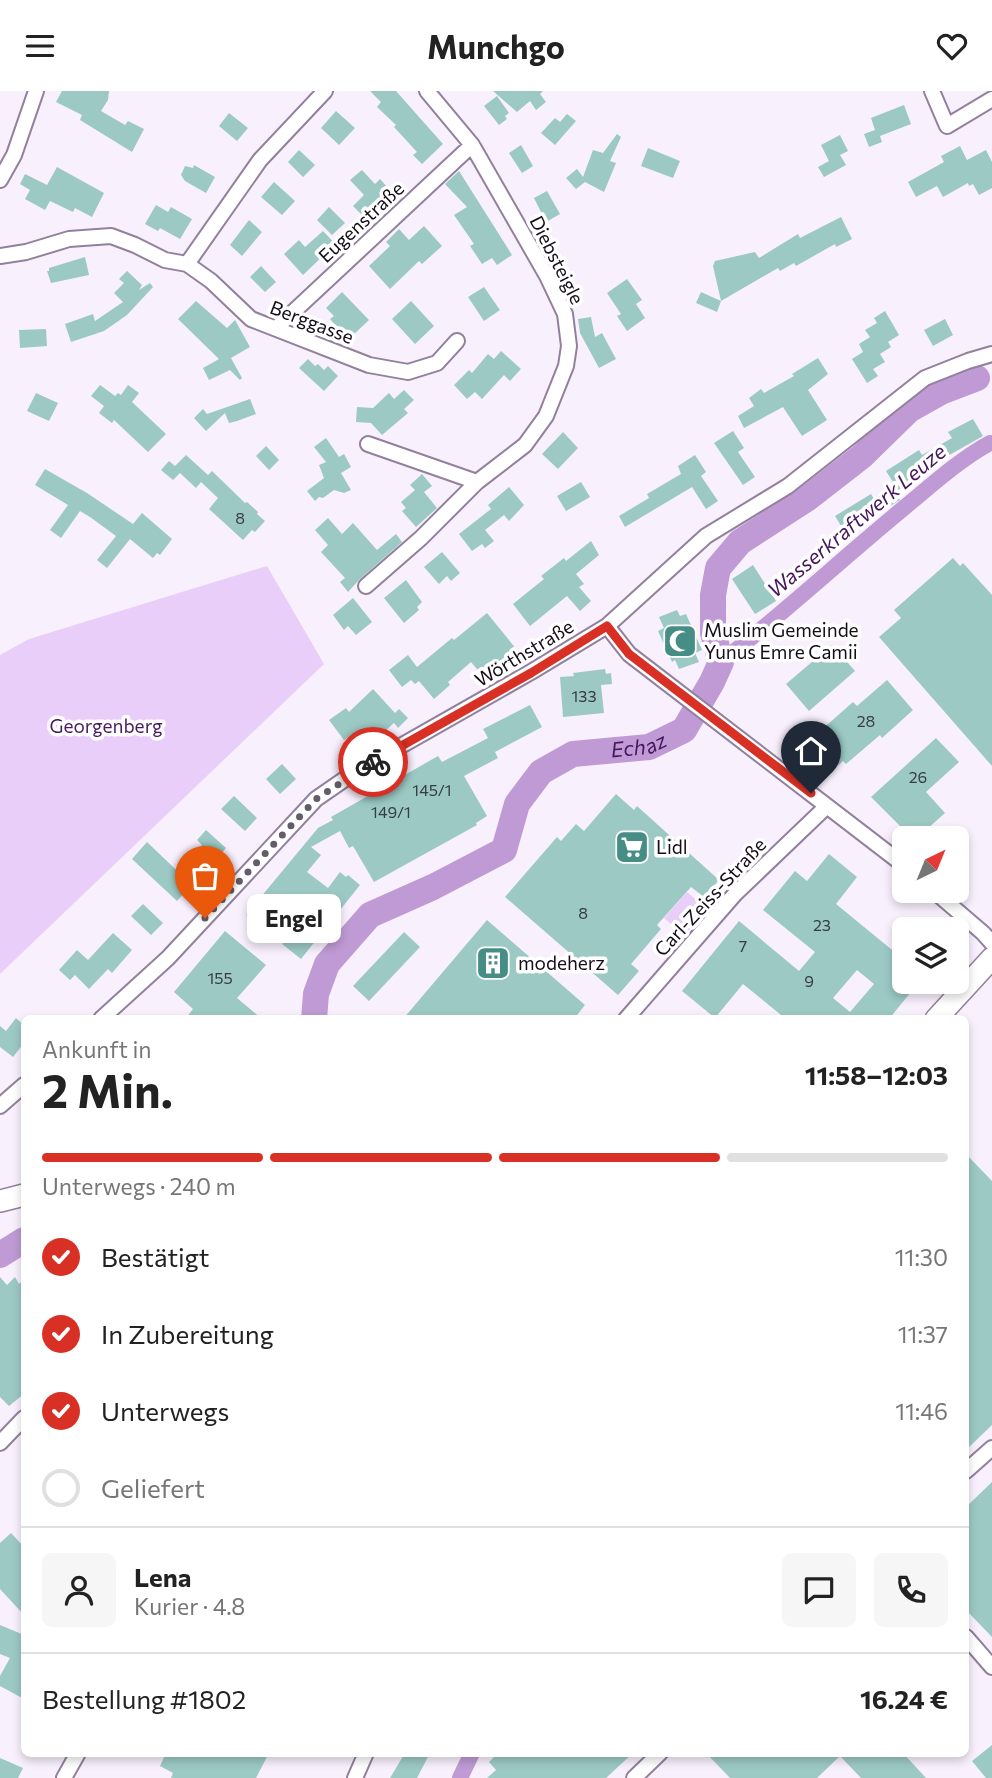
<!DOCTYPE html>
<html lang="de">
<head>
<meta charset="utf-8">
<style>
	body { margin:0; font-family:Commissioner,sans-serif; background:#f6f6f6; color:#222; height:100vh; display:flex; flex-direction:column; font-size:26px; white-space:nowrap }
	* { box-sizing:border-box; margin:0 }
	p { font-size:23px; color:#767676 }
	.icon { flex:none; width:38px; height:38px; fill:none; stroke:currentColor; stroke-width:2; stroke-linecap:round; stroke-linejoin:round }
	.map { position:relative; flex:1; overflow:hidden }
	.details { position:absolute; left:21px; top:924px; width:948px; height:742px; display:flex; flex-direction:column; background:#fff; border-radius:10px; box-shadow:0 4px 10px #0003 }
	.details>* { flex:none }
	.needle { width:46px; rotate:43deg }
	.controls { position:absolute; left:892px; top:735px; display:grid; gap:14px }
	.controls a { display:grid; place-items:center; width:77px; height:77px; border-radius:10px; background:#fff; box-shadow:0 4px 10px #0003; font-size:35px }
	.pin { position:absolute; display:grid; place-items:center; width:60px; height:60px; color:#fff; margin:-72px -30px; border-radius:50% 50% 50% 0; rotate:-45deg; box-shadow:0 0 7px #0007 }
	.pin .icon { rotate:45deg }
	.courier { position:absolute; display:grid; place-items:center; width:70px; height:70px; margin:-35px; border:5px solid #d93025; border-radius:50%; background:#fff; color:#222; box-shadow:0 2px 9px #0007 }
	.bubble { position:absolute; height:49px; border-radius:10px; background:#fff; box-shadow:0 4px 10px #0003; font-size:23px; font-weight:700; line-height:49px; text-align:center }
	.overview em { font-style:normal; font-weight:700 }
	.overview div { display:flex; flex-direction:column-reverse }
	.overview { display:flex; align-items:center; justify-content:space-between; height:119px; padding:0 21px }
	h1 { font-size:46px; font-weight:700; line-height:52px }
	.bar { display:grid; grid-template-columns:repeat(4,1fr); gap:10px 7px; align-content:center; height:84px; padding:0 21px }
	.bar i { height:9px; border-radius:5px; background:#e0e0e0 }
	.bar .selected { background:#d93025 }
	.bar p { grid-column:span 4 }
	.line { display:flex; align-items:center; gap:18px; padding:0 21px; border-top:2px solid #e0e0e0 }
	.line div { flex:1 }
	.round { display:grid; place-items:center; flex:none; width:74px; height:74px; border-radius:10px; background:#f6f6f6 }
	ol { padding:0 21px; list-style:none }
	li { display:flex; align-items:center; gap:21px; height:77px }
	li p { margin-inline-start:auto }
	li .icon { padding:7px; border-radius:50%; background:#d93025; color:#fff; stroke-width:4 }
	li:last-child { color:#767676 }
	li i { width:38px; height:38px; border:4px solid #e0e0e0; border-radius:50% }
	header { display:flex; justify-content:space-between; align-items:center; height:91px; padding:0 21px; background:#fff; font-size:32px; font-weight:700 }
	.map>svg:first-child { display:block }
	.green { fill:#e9cef9 }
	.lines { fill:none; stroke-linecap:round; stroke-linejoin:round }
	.canal { stroke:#bf9ad4; stroke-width:16 }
	.river { stroke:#bf9ad4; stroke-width:26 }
	.building { fill:#9cc9c4; fill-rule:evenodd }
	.minor-casing { stroke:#92809d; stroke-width:18 }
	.secondary-casing { stroke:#92809d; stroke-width:24 }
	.minor { stroke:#fff; stroke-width:14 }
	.secondary { stroke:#fff; stroke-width:21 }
	.done { stroke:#645c68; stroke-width:7; stroke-dasharray:0 12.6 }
	.route { stroke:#d93025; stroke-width:9 }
	.labels { text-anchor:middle; stroke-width:7; stroke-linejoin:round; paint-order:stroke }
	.number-label { font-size:16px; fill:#363c43 }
	.street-label { font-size:19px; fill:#140d18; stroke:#fff }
	.poi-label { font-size:19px; fill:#140d18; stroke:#fff; text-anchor:start }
	.park-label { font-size:19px; fill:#48195e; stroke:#fff }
	.water-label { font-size:21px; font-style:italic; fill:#47175d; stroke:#fff }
</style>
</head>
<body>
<header><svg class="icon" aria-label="menu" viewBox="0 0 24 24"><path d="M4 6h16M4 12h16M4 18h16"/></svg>Munchgo<svg class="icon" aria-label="heart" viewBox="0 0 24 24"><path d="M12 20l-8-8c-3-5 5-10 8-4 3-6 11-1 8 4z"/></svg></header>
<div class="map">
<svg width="992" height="1687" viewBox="0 0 992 1687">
	<rect width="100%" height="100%" fill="#f8f0fd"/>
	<!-- green -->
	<path class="green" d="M267 475 324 573 0 883V564L29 548Z
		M687 801 707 818 684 844 664 827Z"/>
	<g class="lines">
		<!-- canal -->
		<path class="canal" d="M721 571C784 522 843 467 905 416 932 394 959 369 990 352
			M460 1687 472 1662"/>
		<!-- river -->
		<g class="river">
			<path id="s1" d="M314 928 316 903 327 873 370 824 433 796 504 759 517 713 541 681 573 663 649 656 684 639 712 591 721 571 713 542V504L718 477 740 451 808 407 862 365 909 319 943 300 977 287"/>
			<path d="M0 1164 24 1149"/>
		</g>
	</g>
	<!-- building -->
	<path class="building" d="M62 0H109L108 9 101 20 125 34 128 30 144 38 132 61 80 29 82 24 56 11Z
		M370 0H396L443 53 422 73 413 64 417 61 394 36 396 34 377 16 381 11Z
		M493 0H543L540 3 546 11 536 19 530 10 517 21Z
		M497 5 509 22 505 25 507 28 499 34 484 15Z
		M904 14 911 33 880 45 882 51 869 56 864 43 875 39 871 27Z
		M336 20 355 37 339 54 321 37Z
		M229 22 248 37 237 50 219 35Z
		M567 23 576 30 555 54 541 42 555 27 560 31Z
		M617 43 621 46 610 70 616 72 604 101 585 91 576 98 566 87 577 78 583 86 593 59 603 62Z
		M840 44 848 60 840 64 846 74 824 86 818 76 829 70 821 54Z
		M521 54 533 75 522 82 509 62Z
		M960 55 967 69 986 59 992 71V97L979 104 973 93 969 95 968 92 943 106 937 95 916 106 908 91 944 71 941 65Z
		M648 57 680 70 673 87 641 75Z
		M299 59 315 74 303 86 288 71Z
		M194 74 215 86 206 102 185 90 181 84 185 75 193 77Z
		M57 76 104 102 92 126 75 117 73 121 50 110 45 119 25 108 30 99 20 93 25 83 47 94Z
		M362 79 375 93 380 88 390 99 364 126 353 115 364 104 350 89Z
		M459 80 512 164 497 174 492 167 482 173 470 155 474 153 454 124 467 116 445 93Z
		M274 91 295 110 282 124 261 106Z
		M547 100 560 123 546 131 534 107Z
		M156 114 168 121 171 116 192 128 180 148 160 137 158 140 145 133Z
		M329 116 345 132 332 144 317 129Z
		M841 126 852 148 836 156 835 153 796 175 794 172 780 180 778 177 721 210 717 221 696 212 701 201 721 210 713 175 715 170 755 161 759 167 798 143 800 147Z
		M249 129 262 141 242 165 230 154Z
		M424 135 442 155 422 173 419 170 390 198 369 175 390 155 386 151 399 138 409 149Z
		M323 140 339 157 330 166 326 162 303 184 284 163 299 149 305 156Z
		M85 166 89 184 51 192 47 180H49V177Z
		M261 175 276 191 265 201 250 186Z
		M127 180 142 194 139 199 150 192 153 196 127 224 104 240 71 251 65 233 93 223 95 230 123 211 114 202 124 192 119 188Z
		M627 188 642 209 636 213 645 227 627 240 617 225 621 223 607 202Z
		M484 196 500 219 484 230 468 206Z
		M342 201 369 229 352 245 346 238 343 242 330 228 334 225 326 217Z
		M196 210 227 237 235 229 250 256 231 267 242 287 240 289 230 279 209 289 203 277 219 268 178 228Z
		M411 210 434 235 415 253 392 228Z
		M885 220 899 244 888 251 891 256 880 263 885 271 873 278 878 285 867 292 852 268 863 261 859 253 870 246 865 239 877 232 874 227Z
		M591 226 595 246 602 242 616 268 599 277 580 242 578 228Z
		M945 228 953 244 933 255 924 239Z
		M46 238 47 255 20 257 19 239Z
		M501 260 521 278 510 290 504 284 482 308 475 301 467 308 454 294 469 279 472 282 488 263 494 268Z
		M818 267 828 283 808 299 827 329 802 345 783 316 744 337 738 325 754 315 749 307 761 298 764 302 794 285 792 283Z
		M308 268 315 275 318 273 324 279 328 275 338 285 324 300 299 277Z
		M100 294 115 305 118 302 121 304 128 294 139 302 132 311 166 343 148 361 114 329 112 332 99 322 104 315 91 305Z
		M404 299 414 309 404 318 408 322 382 344 371 332 356 331 357 316 373 317 389 302 394 308Z
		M36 302 58 312 49 330 27 320Z
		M250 308 256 323 237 330 229 332 225 322 206 340 194 327 203 318 207 323Z
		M973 328 983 345 930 375 932 378 898 399 886 380 919 359 922 364 952 347 948 341Z
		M733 340 744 357 738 361 755 386 743 394 714 352Z
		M563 341 578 357 558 378 542 363Z
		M326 347 339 366 344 363 351 376 341 382 351 399 344 402 334 399 323 407 319 406 315 410 307 400 324 387 319 374 326 371 314 356Z
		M266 355 279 369 269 379 256 365Z
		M186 364 208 384 205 387 212 380 245 412 247 411 258 421 257 423 265 430 255 441 252 439 243 449 209 418 218 407 201 391 196 397 180 382 173 389 161 379 169 370 175 375Z
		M695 364 706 381 701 385 718 410 706 418 692 396 625 436 619 425 649 407 647 403 681 383 678 375Z
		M45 378 87 402 133 433 142 422 172 448 160 464 157 462 153 467 130 448 107 477 97 469 116 445 90 426 80 420 61 447 50 439 68 414 35 394Z
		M422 383 432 395 424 401 437 417 416 436 402 420 406 417 401 411 415 399 410 394Z
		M581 391 590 406 566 420 557 405Z
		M509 396 524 414 509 430 504 424 485 439 494 450 485 457 482 453 472 460 459 443 491 418 488 414Z
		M894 399 900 409 846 443 835 425 871 403 875 410Z
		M328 427 342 443 353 432 377 459 396 443 402 451 360 488 348 501 340 491 345 487 321 461 328 454 315 439Z
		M591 450 599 464 576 483 584 493 579 496 591 510 580 520 567 505 530 535 513 513 544 488 541 485 564 467 566 470Z
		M442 461 460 482 451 490 447 485 439 493 424 476Z
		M953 467 960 475 963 472 992 504V675L879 546 901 527 894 519Z
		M753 474 776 510 755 523 732 488Z
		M406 489 422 511 417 516 419 519 404 532 384 507Z
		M353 507 372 531 356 544 348 535 344 539 333 524Z
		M677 519 680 525 686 523 702 559 695 562 699 571 679 578 675 569 672 571 658 540 664 537 659 526Z
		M487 522 517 559 501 572 499 570 483 585 471 571 448 591 450 594 434 608 419 590 415 593 411 589 402 596 389 579 408 564 417 576 452 547 454 549Z
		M832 554 855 580 809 620 786 593Z
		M605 578 606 583 611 582 612 593 601 594 604 622 563 626 560 586 574 585 573 582Z
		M887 589 913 619 882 647 880 644 846 673 843 670 829 683 810 661 825 648 819 641 853 611 857 615Z
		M373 598 395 622 399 618 408 627 398 637 394 632 368 655 355 641 344 649 329 629 346 617 349 621Z
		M530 614 542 636 495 661 498 667 464 685 487 725 476 732 477 734 374 791 353 755 349 757 340 740 311 756 321 764 307 781 328 797 340 781 346 786 348 784 360 794 301 868 282 853 307 819 288 803 260 837 246 824 318 737 333 729 331 726 438 665 442 671 488 647 483 638Z
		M936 647 959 671 926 701 945 722 917 747H912L871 706Z
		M282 673 296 688 280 703 266 688Z
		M616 703 634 719 637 715 719 789 704 806 691 796 657 834 661 838 631 873 639 880 618 904 505 806 557 746 561 750 576 733 584 740Z
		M234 705 257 727 245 740 221 718Z
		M206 739 226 757 209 776 194 763 202 754 197 749Z
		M147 751 192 794 177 810 132 768Z
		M829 763 857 786 836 813 897 863 905 854V891H919L889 928H786L743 893 715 927 682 900 739 830 799 880 815 861 763 819 795 780 807 790ZM857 879 874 893 850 921 833 907Z
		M143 813 163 832 151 844 131 825Z
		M487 829 585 914 574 928H403Z
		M225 840 266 874 237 907 262 928H185L193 918 174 901Z
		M404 841 420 856 369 910 353 895Z
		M113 842 132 859 112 882 108 878 89 898 75 884 70 889 59 879 77 859 88 869Z
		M16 927 24 934V952L13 966 0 956V935L6 940Z
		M966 1063 992 1090V1334L966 1359Z
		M0 1186 7 1194 15 1186 19 1193 24 1188V1303L9 1315 0 1306Z
		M992 1391V1546L966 1519V1416Z
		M11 1442 24 1456V1524L0 1498V1452Z
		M0 1534 24 1544V1608L0 1595V1585L10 1567 0 1563Z
		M992 1654V1687H986L972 1670Z
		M166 1662H269L256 1687H171L173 1682 160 1675Z
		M405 1662H430L417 1687H390Z
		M498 1662H633L606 1687H487L496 1679 489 1671Z
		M706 1662H903L926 1687H861L840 1665 817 1687H730Z
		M0 1667 23 1677 18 1687H0Z"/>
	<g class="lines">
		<!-- minor casing -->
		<g class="minor-casing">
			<path id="minor" d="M932 0 947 35 992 8
				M0 89 14 64 36 0
				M0 165 26 161 69 148 111 145 135 154 165 169 187 173 211 190 251 228 369 274 408 281 437 272 457 250
				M187 173 260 69 325 0
				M276 237 472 54
				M368 353 477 391
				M366 495 421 447 477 391 525 354 546 325 566 275 569 255 565 223 547 185 472 54 427 0
				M607 535 629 563 905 775
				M934 800 983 842 992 852
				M101 928 168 867 316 708 355 681 531 581 607 535 706 445 788 395 925 287 968 270 992 263
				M626 928 735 803 827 715
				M0 1015 24 994
				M0 1352 24 1327
				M966 1380 992 1357
				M966 1546 992 1576
				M64 1687 78 1662
				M355 1687 366 1662
				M634 1687 660 1662"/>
		</g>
		<!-- secondary casing -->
		<g class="secondary-casing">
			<path id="secondary" d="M936 928 992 867
				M0 1110 24 1104"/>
		</g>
		<!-- minor -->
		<use href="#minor" class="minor"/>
		<!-- secondary -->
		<use href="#secondary" class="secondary"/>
	</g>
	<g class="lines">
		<!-- done -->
		<path class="done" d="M205 827 316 708 373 671"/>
		<!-- route -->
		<path class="route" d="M373 671 531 582 607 535 629 563 811 702"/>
	</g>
	<!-- icons -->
	<defs>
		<g id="mosque-square" transform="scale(1.75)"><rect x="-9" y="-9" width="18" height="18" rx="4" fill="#468d86" stroke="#fff"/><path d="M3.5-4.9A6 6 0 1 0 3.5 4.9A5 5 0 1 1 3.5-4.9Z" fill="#fff"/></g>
		<g id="supermarket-square" transform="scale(1.75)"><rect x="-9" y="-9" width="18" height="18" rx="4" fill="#468d86" stroke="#fff"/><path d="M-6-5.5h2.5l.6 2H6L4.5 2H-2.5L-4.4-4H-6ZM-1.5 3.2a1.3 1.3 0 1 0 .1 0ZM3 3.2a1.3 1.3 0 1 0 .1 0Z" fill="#fff"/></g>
		<g id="building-square" transform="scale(1.75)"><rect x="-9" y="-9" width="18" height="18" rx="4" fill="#468d86" stroke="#fff"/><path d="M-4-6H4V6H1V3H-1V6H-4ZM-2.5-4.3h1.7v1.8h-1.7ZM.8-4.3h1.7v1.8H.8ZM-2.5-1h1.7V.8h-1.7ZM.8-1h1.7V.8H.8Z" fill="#fff"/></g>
	</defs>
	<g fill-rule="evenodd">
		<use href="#mosque-square" x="680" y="550"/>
		<use href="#supermarket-square" x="632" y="756"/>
		<use href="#building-square" x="493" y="872"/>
	</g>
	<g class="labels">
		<!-- number labels -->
		<g class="number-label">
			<text x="240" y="433">8</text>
			<text x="584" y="611">133</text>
			<text x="866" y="636">28</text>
			<text x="918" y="692">26</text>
			<text x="432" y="705">145/1</text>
			<text x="391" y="727">149/1</text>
			<text x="583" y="828">8</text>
			<text x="822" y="840">23</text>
			<text x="743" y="861">7</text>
			<text x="220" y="893">155</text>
			<text x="809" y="896">9</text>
		</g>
		<!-- street labels -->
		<g class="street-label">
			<text transform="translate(361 131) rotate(-43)" y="7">Eugenstraße</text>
			<text transform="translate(557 169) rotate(63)" y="7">Diebsteigle</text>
			<text transform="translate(312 231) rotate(21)" y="7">Berggasse</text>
			<text transform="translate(524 562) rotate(-31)" y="7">Wörthstraße</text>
			<text transform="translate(710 806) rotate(-47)" y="7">Carl-Zeiss-Straße</text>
		</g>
		<!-- poi labels -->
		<g class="poi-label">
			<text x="704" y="546">Muslim Gemeinde<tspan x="704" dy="22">Yunus Emre Camii</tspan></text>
			<text x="656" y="763">Lidl</text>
			<text x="518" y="879">modeherz</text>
		</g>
		<!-- park labels -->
		<g class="park-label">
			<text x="106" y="642">Georgenberg</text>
		</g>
		<!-- water labels -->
		<g class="water-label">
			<text transform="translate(857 430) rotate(-40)" y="7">Wasserkraftwerk Leuze</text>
			<text dy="7" stroke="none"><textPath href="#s1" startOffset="462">Echaz</textPath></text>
		</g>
	</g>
</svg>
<div class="controls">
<a><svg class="needle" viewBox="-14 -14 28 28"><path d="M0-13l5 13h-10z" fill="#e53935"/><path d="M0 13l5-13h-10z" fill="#767676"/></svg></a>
<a><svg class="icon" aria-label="layers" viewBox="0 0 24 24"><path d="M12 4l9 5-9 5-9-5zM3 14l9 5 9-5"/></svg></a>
</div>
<div class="pin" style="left:205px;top:827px;background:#ea580c"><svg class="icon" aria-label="bag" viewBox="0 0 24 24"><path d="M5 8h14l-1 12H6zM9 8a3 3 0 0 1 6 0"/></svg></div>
<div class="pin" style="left:811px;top:702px;background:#1f2937"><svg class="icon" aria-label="home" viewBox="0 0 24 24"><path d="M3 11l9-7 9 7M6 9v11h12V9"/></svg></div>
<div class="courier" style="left:373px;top:671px"><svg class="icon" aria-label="bike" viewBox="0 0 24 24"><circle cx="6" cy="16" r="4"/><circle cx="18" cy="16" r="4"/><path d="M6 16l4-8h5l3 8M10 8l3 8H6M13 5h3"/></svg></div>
<div class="bubble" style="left:247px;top:803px;width:94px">Engel</div>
<section class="details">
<div class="overview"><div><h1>2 Min.</h1><p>Ankunft in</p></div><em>11:58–12:03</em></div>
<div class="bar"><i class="selected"></i><i class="selected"></i><i class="selected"></i><i></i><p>Unterwegs · 240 m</p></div>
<ol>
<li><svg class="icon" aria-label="check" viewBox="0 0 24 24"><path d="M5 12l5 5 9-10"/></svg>Bestätigt<p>11:30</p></li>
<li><svg class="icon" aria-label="check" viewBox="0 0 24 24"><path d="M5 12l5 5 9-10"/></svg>In Zubereitung<p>11:37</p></li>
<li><svg class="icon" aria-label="check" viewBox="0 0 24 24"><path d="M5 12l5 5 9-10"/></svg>Unterwegs<p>11:46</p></li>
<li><i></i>Geliefert</li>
</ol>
<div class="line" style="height:126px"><a class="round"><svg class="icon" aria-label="person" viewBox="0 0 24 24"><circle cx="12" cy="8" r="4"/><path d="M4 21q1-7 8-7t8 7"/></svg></a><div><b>Lena</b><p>Kurier · 4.8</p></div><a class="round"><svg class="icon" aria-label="chat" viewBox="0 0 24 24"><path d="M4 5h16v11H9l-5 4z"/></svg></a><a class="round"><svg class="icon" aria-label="phone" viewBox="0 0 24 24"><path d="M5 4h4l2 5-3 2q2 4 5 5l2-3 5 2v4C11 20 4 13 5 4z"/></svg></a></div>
<div class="line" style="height:91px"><div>Bestellung #1802</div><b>16.24 €</b></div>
</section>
</div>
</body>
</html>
